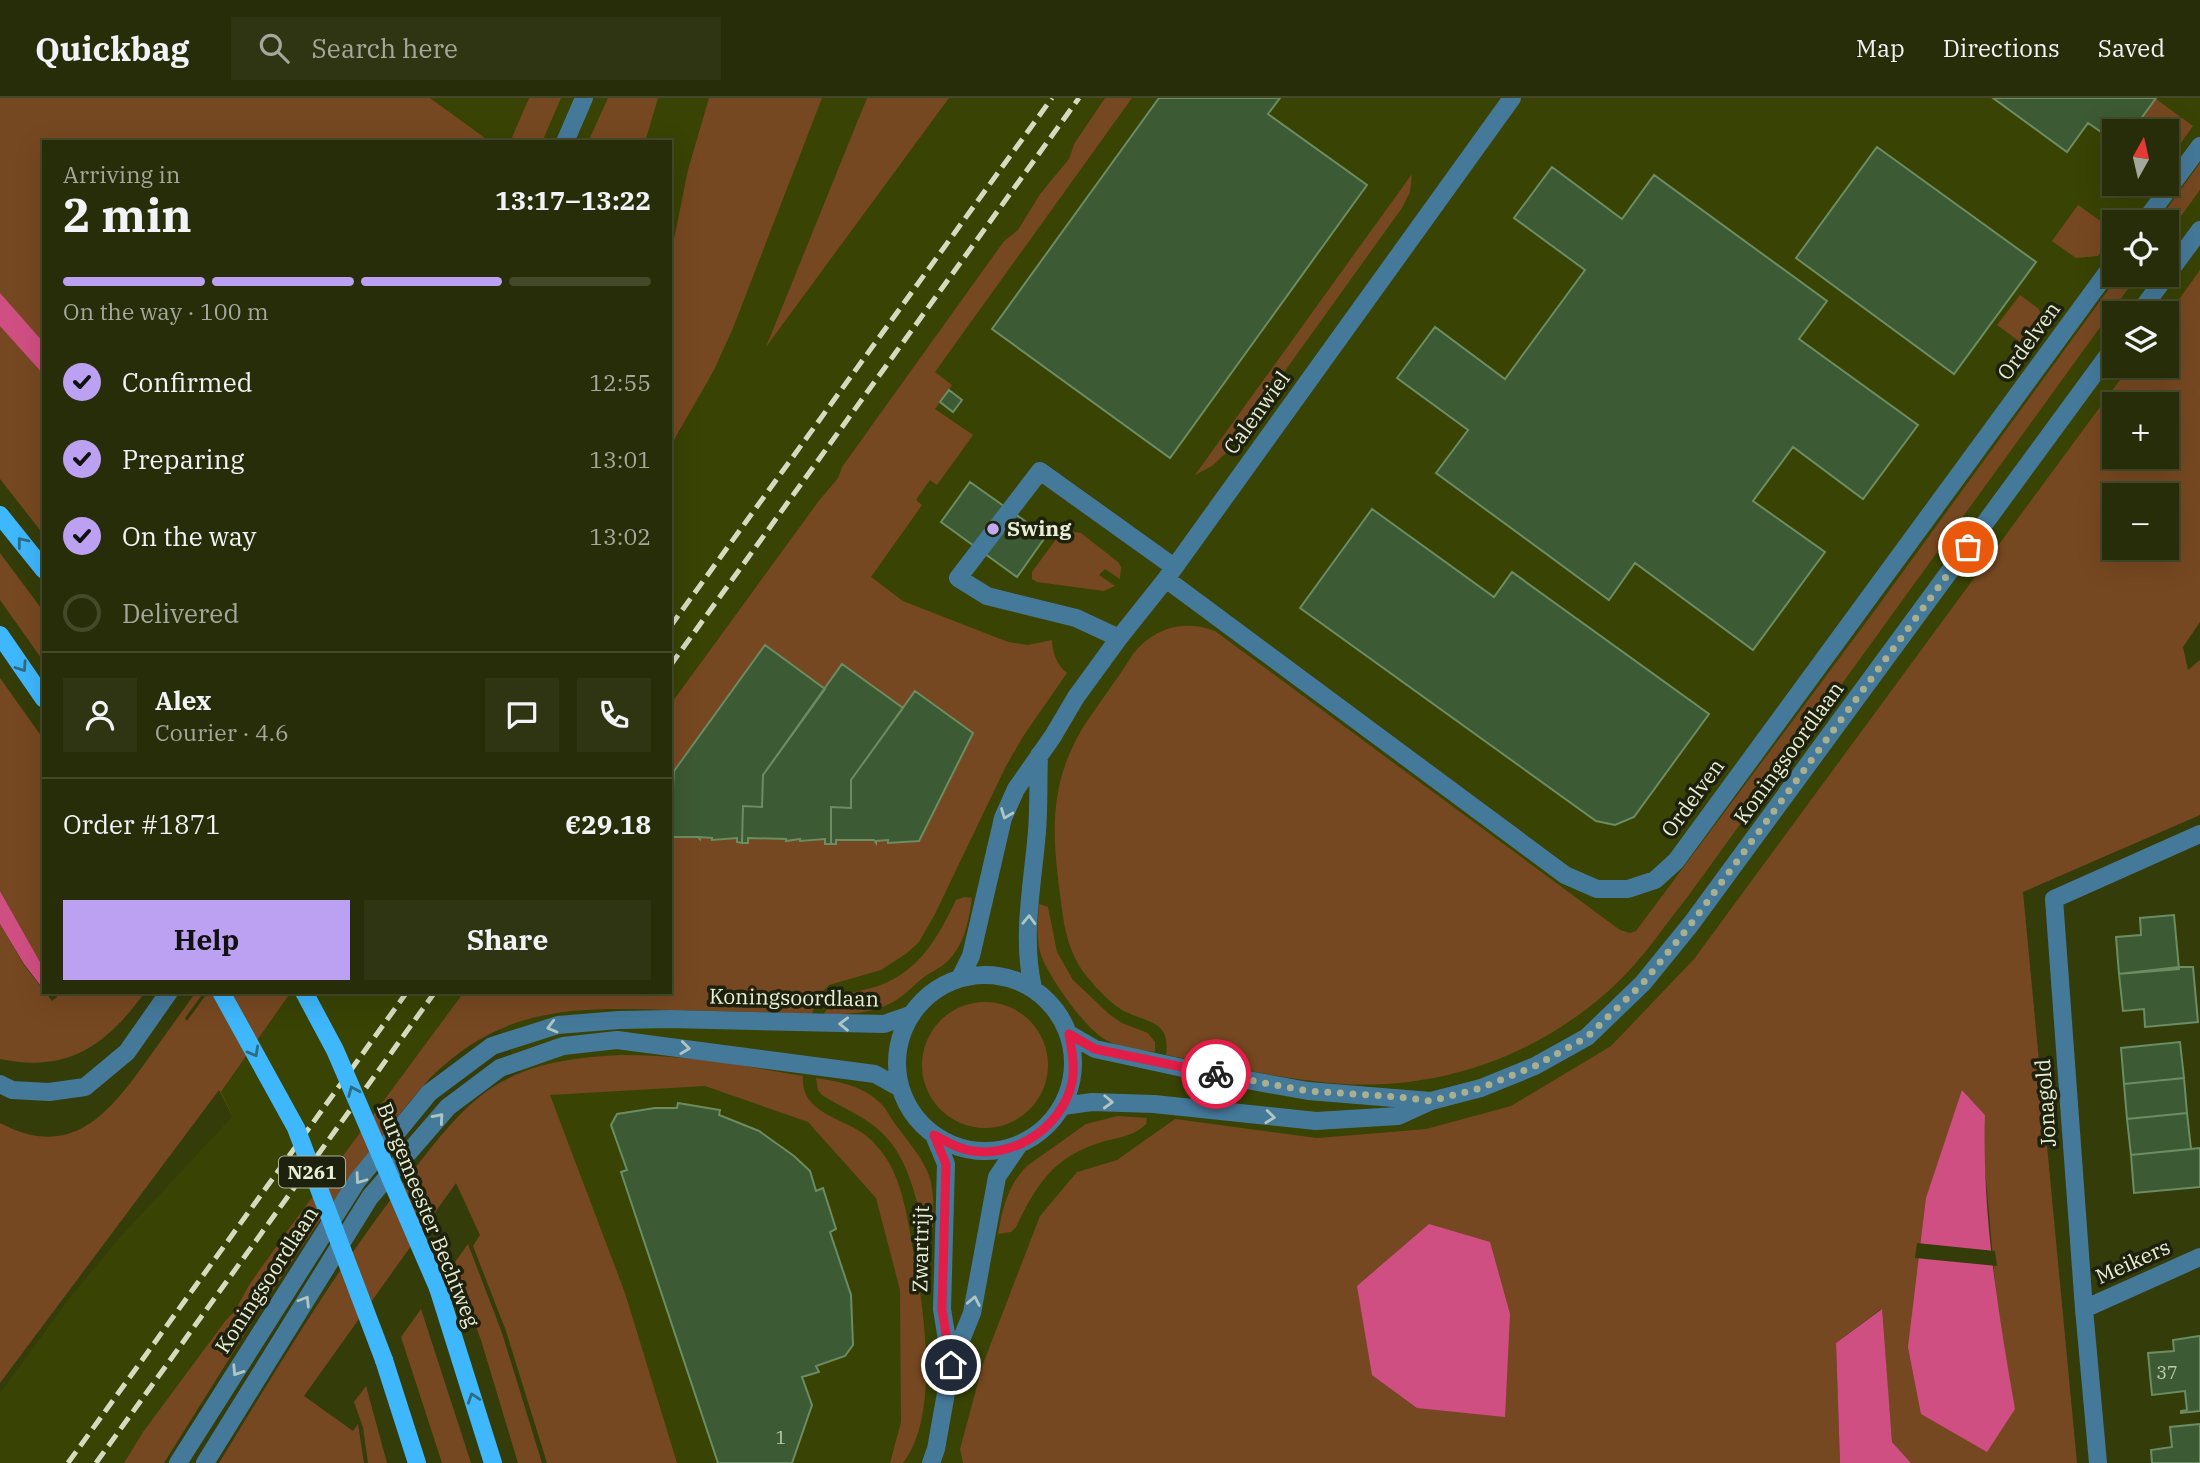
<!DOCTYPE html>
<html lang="en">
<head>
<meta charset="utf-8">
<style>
	body { margin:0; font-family:"IBM Plex Serif",serif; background:#2f3512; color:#f1f3f6; height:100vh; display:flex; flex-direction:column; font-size:26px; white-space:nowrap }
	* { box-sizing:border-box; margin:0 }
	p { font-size:23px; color:#a4a89c }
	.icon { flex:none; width:38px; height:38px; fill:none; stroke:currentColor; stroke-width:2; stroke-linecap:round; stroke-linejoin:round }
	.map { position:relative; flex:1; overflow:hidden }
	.panel { position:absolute; left:42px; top:42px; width:630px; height:854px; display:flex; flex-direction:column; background:#272d08; border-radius:0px; box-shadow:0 7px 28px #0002,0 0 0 2px #434929 }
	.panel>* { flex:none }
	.needle { width:46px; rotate:8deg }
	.buttons { position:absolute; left:2102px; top:21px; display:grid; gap:14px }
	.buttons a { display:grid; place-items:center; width:77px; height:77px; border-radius:0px; background:#272d08; box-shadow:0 7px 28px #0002,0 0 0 2px #434929; font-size:35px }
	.pin { position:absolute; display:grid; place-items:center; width:60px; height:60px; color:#fff; margin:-30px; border:4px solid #fff; border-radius:50%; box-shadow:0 2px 7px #0007 }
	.courier { position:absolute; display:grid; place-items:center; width:70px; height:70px; margin:-35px; border:5px solid #e11d48; border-radius:50%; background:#fff; color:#222; box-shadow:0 2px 9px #0007 }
	.head em { font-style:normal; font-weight:700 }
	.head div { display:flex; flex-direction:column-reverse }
	.head { display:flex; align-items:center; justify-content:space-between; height:119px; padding:0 21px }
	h1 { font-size:46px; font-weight:700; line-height:52px }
	.bar { display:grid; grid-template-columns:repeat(4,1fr); gap:10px 7px; align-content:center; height:84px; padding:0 21px }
	.bar i { height:9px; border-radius:5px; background:#434929 }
	.bar .on { background:#bca0f2 }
	.bar p { grid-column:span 4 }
	.line { display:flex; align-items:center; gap:18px; padding:0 21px; border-top:2px solid #434929 }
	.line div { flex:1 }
	.round { display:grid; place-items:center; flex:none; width:74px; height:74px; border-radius:0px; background:#2f3512 }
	ol { padding:0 21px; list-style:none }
	li { display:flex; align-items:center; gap:21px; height:77px }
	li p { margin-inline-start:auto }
	li .icon { padding:7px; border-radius:50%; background:#bca0f2; color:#111; stroke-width:4 }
	li:last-child { color:#a4a89c }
	li i { width:38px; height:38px; border:4px solid #434929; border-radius:50% }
	.cta { display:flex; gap:14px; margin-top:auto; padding:14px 21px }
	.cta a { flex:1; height:80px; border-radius:0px; background:#bca0f2; color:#111; font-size:28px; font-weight:700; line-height:80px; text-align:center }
	.cta a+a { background:#2f3512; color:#f1f3f6 }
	header { display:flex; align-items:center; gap:42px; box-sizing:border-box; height:98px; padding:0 35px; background:#272d08; border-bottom:2px solid #434929 }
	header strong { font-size:33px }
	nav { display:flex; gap:38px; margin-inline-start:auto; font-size:24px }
	.search { width:490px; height:63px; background:#2f3512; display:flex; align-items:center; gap:18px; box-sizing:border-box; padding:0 24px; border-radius:0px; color:#a4a89c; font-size:26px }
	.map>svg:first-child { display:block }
	.built { fill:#394304; fill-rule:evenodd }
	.green { fill:#764821; fill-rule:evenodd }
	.water { fill:#d04f82 }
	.pier { fill:#343c0a }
	.building { fill:#3c5a33; stroke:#6c8c62; stroke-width:2 }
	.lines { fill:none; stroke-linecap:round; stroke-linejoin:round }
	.minor { stroke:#45799a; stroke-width:18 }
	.major { stroke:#3fb7fc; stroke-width:18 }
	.rail { stroke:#d4dbbe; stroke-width:5; stroke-dasharray:14 7; stroke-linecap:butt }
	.major-bridge { stroke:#3fb7fc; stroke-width:18 }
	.oneway { stroke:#2e6c84 }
	.oneway2 { stroke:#b0c6c0 }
	.done { stroke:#aab08e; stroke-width:7; stroke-dasharray:0 12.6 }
	.route { stroke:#e11d48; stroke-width:9 }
	.poi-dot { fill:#c0a8f3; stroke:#1d210d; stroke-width:2.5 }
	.labels { text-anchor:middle; stroke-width:7; stroke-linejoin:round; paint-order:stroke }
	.number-label { font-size:18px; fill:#becaac }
	.shield { fill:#1d210d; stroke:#acb199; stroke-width:2 }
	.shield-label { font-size:19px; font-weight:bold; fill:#e9efd5 }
	.street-label { font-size:21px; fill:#e9efd5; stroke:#1d210d }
	.poi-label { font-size:21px; font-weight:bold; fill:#e9efd5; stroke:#1d210d; text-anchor:start }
</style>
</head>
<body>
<header>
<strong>Quickbag</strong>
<div class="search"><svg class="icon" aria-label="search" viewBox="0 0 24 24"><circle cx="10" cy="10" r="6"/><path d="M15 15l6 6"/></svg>Search here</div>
<nav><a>Map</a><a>Directions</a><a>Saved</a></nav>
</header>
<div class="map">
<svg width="2200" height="1365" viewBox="0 0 2200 1365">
	<rect width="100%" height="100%" fill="#343c0a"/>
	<!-- built -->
	<path class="built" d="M0 0H914L807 151 768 246 949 0H1105L1074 46 1069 61 1040 96 1018 132 1004 143 842 369 838 380 751 495 670 607V349L682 329 670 343V44H44Z
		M1121 0H2200V172L2167 218 2166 215H2114V268H2130L1694 861 1611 948 1511 1009 1426 1031 1317 1040 1175 1022 1117 1062 1077 1074 960 1351 963 1365H665L560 1060 482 894H670V623ZM2114 33H2166V86H2114ZM2114 124H2166V177H2114Z
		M291 894H464L288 1132 249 1187 235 1213 226 1222 143 1334 124 1365H0V1295L68 1202 120 1139 232 1019 221 995Z"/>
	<!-- green -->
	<path class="green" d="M0 0H430L485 40 483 44H44V437L0 381Z
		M529 0H561L542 44H510Z
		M608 0H658L645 44H588Z
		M709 0H822L733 230 714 272 670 349V161L688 72Z
		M867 0H949L766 249Z
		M1105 0H1132L935 274 952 287 935 311 973 337 937 387 930 382 916 402 922 407 871 479 903 503 1008 544 1028 547 1052 542C1052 553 1057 568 1067 575L1024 637 1006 668 935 816 919 844 907 855 881 872 829 887 817 899 812 916C765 914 719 913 673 912 575 909 504 907 430 980 327 1098 247 1233 164 1365H124L143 1334 226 1222 235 1213 249 1187 288 1132 464 894H670V607L818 404 838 380 842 369 1004 143 1018 132 1040 96 1069 61 1074 46Z
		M2156 1 2193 28 2178 49 2167 41 2166 33H2156L2140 22Z
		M2200 65V92L2167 137 2166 124H2157Z
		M1412 76 1410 94 1402 110 1226 355 1212 368 1195 377Z
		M2078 107 2102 124 2110 142 2098 158 2076 160 2052 143Z
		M2200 172V524L2183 549 2188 572 2200 562V717L2023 794 2077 1365H1911L1892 1344 1881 1211 1836 1245 1840 1365H963L960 1351 983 1266 1040 1118 1077 1074 1117 1062 1175 1021 1317 1040 1426 1031 1511 1008 1611 948 1694 861 2130 268H2166L2167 218ZM2114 306H2166V359H2114ZM2114 397H2166V450H2114ZM1962 992 1985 1017 1984 1059 1997 1206Z
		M2119 177H2138L1686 801C1664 828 1644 859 1619 883 1546 954 1446 992 1344 986 1285 982 1225 968 1166 957 1171 922 1147 925 1124 913 1111 906 1098 892 1089 881 1067 855 1064 828 1060 796 1052 735 1049 687 1082 631 1098 606 1117 582 1133 556 1154 530 1183 521 1215 533L1620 832 1630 835 1636 833 1873 515Z
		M2020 197 2039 211 2045 231 2030 251 1997 227Z
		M1065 433 1081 435 1118 464 1121 469 1120 481 1105 471 1099 477 1115 488 1104 493 1037 484 1032 481V474L1057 440Z
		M0 455 44 514V564L0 502Z
		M0 580 44 642V871L0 793Z
		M964 799 972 800C968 826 964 851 942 868 936 872 929 875 923 880 916 885 910 892 902 898 878 916 853 916 824 916L831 904 837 899C850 894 865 892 878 888 920 873 938 839 956 802Z
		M1039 806 1048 809 1057 854 1073 882 1109 916 1122 925 1148 935 1155 944V954C1139 952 1122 951 1108 943 1086 933 1047 877 1040 854 1036 838 1038 822 1039 806Z
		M0 826 24 867 52 903 57 899 55 894H145C106 948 68 975 0 961Z
		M196 894H204L185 920 187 923 208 894H291L221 994 233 1019 219 992 0 1285V1025C70 1062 107 1018 145 965 162 941 179 918 196 894Z
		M922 967a63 63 0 1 1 126 0a63 63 0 1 1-126 0Z
		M621 957C686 957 740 967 803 978 800 1014 840 1019 864 1036 872 1042 880 1051 886 1060 904 1088 908 1124 914 1157 924 1212 940 1317 903 1365H890L901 1324 900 1192 876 1100 808 1024 705 988 550 997 625 1195 677 1365H547L506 1233 473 1148 480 1137 456 1085 304 1298 353 1333 358 1326 364 1365H219C281 1264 342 1161 416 1069 442 1036 469 1000 507 981 542 963 582 959 621 957Z
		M816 980C841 984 866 988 884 1009 889 1016 893 1024 899 1031 930 1072 935 1077 933 1129L923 1125C912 1087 905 1049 870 1025 855 1014 837 1007 822 997L818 992Z
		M1118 1018 1147 1020 1146 1026C1133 1039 1119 1039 1102 1044 1054 1058 1036 1087 1016 1129L1011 1134 998 1136C1003 1110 1007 1088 1027 1068L1086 1026Z
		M468 1146 502 1235 542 1365H518L481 1242 453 1167Z
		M421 1211 471 1365H442L401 1239Z
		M366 1288 387 1365H368L363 1329 354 1304Z"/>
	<!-- water -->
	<path class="water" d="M0 195 44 245V277L0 228Z
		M0 793 44 871V892L24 866 0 826Z
		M1962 992 1985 1017C1982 1116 1998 1214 2015 1311L1987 1354 1921 1316 1908 1249 1926 1100Z
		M1429 1126 1490 1144 1510 1216 1505 1319 1417 1310 1372 1277 1357 1188Z
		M1882 1211 1892 1344 1911 1365H1840L1836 1245Z"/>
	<!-- pier -->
	<path class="pier" d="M1917 1145 1995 1153 1997 1168 1915 1160Z"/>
	<!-- building -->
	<path class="building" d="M1159 0H1280L1268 16 1367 87 1170 360 992 231Z
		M1993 0H2156L2132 33H2114V43L2088 25 2067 54Z
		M1877 49 2036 164 1954 276 1796 160Z
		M1552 69 1622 121 1654 77 1827 203 1799 241 1918 327 1863 401 1793 349 1753 403 1825 454 1753 552 1635 465 1609 502 1436 375 1468 332 1397 280 1435 229 1505 281 1585 172 1514 120Z
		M949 292 962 302 953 314 940 304Z
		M970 384 1046 438 1017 479 941 424Z
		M1372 411 1494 499 1512 474 1709 616 1634 719 1615 727 1596 723 1300 510Z
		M765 547 825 591 763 677 762 709 743 708 742 745 737 744V740L712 742V740L700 739V741L698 739H670L674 673Z
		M842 566 903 610 851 682V710L831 709V746H825V741L800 743V741L786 743V741L748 740V745H742L743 708 762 709 763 677Z
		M915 593 973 635 919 743 888 745V742L876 743V745L874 742H836V746H831V709L851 710V682Z
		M2174 817 2179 871 2119 876 2116 839 2141 837 2140 820Z
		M2179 869H2193L2198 924 2145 929 2144 911 2123 913 2119 876Z
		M2180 944 2184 980 2124 986 2121 950Z
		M2184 980 2187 1015 2127 1021 2124 986Z
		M678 1005 720 1012 719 1017 759 1033 794 1058 810 1073 816 1093 823 1090 836 1131 830 1134 851 1197 853 1247 845 1258 816 1268 819 1274 802 1279 812 1307 792 1365H718L621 1074 627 1072 611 1027 617 1016 655 1010H677Z
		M2187 1015 2191 1051 2131 1057 2127 1021Z
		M2200 1050V1089L2134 1095 2131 1057Z
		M2199 1238H2200V1313L2181 1315V1313L2187 1312 2185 1293 2152 1297 2148 1255 2174 1253 2173 1242Z
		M2200 1326V1365H2152L2151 1352 2172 1349 2170 1329Z"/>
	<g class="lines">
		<!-- minor -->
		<path class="minor" d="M565 44 584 0
			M2144 124 2200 48
			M2139 215 2200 132
			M1166 481 1565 777 1597 791H1628L1655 782 1676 763 2114 165
			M1119 540 1076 520 987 498 958 480 1040 373 1174 469
			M897 965a88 88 0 1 1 176 0a88 88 0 1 1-176 0Z
			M960 880 971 858 1003 720 1016 691 1053 638 1076 599 1119 540 1166 481 1512 0
			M1033 890C1021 838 1033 785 1037 733 1039 708 1038 682 1039 657
			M1069 936 1095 951 1192 972 1308 993 1431 1003
			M0 986 12 992 49 994 85 989 127 954 169 894
			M1063 1008 1092 1004 1154 1006 1316 1023 1398 1018 1431 1003 1481 990 1535 968 1587 939 1643 885 1691 826 2114 249
			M934 1037 946 1066 942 1211 951 1267
			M2084 1211 2200 1159
			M178 1365 357 1083 429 995 492 948 558 927 619 922 670 921 884 926 910 917
			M205 1365 370 1099 448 1009 500 970 563 948 617 942 875 976 900 990
			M931 1365 936 1351 951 1267 972 1215 997 1079 1018 1048
			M2098 1365 2084 1211 2054 801 2200 736"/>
		<!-- major -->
		<path class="major" d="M0 417 44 472
			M0 537 44 601
			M438 1190 493 1365
			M384 1262 417 1365"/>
		<!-- rail -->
		<path class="rail" d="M670 529 1052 0
			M670 568 1079 0
			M68 1365 407 894
			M96 1365 435 894"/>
		<!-- major-bridge -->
		<path class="major-bridge" d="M221 894 296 1030 384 1262
			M304 894 335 952 438 1190"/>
	</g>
	<!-- one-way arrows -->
	<defs><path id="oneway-chevron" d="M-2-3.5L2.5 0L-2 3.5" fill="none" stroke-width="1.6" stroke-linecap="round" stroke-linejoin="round" transform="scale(1.75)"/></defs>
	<g class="oneway">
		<use href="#oneway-chevron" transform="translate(22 444) rotate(-128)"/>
		<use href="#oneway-chevron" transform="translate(22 569) rotate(56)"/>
		<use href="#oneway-chevron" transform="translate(254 954) rotate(61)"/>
		<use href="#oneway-chevron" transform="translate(353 993) rotate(-113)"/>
		<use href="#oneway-chevron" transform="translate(473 1300) rotate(-108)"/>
	</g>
	<g class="oneway2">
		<use href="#oneway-chevron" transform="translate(1006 716) rotate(111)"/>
		<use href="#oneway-chevron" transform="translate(1029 822) rotate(-88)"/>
		<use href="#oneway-chevron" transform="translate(844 926) rotate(-179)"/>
		<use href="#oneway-chevron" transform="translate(552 929) rotate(165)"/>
		<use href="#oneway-chevron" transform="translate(685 950) rotate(7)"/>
		<use href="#oneway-chevron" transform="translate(1108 1004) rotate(2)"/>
		<use href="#oneway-chevron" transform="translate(1270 1019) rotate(6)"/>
		<use href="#oneway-chevron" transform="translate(439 1020) rotate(-49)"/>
		<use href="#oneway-chevron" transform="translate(360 1081) rotate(126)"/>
		<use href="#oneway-chevron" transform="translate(305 1203) rotate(-58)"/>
		<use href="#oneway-chevron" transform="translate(974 1203) rotate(-79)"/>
		<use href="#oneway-chevron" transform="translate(237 1273) rotate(123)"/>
	</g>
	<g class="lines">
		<!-- done -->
		<path class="done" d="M1216 976 1308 993 1400 999 1431 1003 1481 990 1535 968 1587 939 1643 885 1691 826 1968 449"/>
		<!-- route -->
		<path class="route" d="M951 1267 942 1211 946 1066 934 1037C942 1041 950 1046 958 1049 1005 1067 1061 1033 1072 985 1075 968 1072 953 1069 936L1095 951 1216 976"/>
	</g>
	<!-- markers -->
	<circle class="poi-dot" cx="993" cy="431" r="7"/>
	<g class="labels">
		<!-- number labels -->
		<g class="number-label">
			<text x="2167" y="1281">37</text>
			<text x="781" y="1346">1</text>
		</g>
		<!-- shield labels -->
		<rect class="shield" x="279" y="1058.5" width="66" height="31" rx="5"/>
		<g class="shield-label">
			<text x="312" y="1081">N261</text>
		</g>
		<!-- street labels -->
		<g class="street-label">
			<text transform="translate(2029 243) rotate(-54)" y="7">Ordelven</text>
			<text transform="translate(1257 315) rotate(-54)" y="7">Calenwiel</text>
			<text transform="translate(1789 655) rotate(-54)" y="7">Koningsoordlaan</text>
			<text transform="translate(1693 700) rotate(-54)" y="7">Ordelven</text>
			<text transform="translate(794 900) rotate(1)" y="7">Koningsoordlaan</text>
			<text transform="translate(2046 1005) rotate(-94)" y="7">Jonagold</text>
			<text transform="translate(428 1117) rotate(68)" y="7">Burgemeester Bechtweg</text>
			<text transform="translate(921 1151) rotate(-89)" y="7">Zwartrijt</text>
			<text transform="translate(2133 1164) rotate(-24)" y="7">Meikers</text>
			<text transform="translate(267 1182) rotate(-57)" y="7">Koningsoordlaan</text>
		</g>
		<!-- poi labels -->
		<g class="poi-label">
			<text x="1007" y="438">Swing</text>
		</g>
	</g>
</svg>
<div class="buttons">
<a><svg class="needle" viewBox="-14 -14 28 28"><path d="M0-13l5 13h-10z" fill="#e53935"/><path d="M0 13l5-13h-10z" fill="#a4a89c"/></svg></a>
<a><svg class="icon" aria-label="locate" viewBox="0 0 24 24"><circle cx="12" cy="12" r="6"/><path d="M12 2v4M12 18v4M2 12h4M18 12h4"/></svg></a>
<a><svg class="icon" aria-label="layers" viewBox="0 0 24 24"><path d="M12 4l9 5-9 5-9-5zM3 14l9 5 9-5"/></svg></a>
<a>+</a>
<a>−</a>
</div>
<div class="pin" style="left:1968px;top:449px;background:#ea580c"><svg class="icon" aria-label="bag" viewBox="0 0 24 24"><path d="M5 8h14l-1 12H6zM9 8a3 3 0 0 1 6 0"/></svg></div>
<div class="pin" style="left:951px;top:1267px;background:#1f2937"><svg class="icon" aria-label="home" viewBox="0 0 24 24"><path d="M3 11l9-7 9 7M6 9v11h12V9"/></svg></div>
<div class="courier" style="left:1216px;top:976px"><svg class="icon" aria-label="bike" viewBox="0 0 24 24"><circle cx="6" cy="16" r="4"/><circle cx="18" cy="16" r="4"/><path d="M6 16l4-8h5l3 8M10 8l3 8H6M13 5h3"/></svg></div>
<section class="panel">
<div class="head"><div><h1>2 min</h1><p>Arriving in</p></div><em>13:17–13:22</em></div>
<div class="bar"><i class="on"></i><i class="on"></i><i class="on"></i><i></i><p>On the way · 100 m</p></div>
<ol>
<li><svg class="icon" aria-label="check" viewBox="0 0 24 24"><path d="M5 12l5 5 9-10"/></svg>Confirmed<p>12:55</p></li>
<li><svg class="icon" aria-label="check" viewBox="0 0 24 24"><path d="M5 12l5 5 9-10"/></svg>Preparing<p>13:01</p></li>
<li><svg class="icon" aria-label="check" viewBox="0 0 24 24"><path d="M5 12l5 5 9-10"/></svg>On the way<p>13:02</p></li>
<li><i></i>Delivered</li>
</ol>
<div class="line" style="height:126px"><a class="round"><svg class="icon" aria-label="person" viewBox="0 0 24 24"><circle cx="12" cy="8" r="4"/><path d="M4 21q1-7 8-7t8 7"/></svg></a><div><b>Alex</b><p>Courier · 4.6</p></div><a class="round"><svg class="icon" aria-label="chat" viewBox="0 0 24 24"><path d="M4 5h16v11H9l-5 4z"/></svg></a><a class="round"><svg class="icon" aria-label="phone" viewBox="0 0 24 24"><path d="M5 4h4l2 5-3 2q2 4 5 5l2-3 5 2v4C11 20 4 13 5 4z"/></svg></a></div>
<div class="line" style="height:91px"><div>Order #1871</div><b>€29.18</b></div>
<div class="cta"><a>Help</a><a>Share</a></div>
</section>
</div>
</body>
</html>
